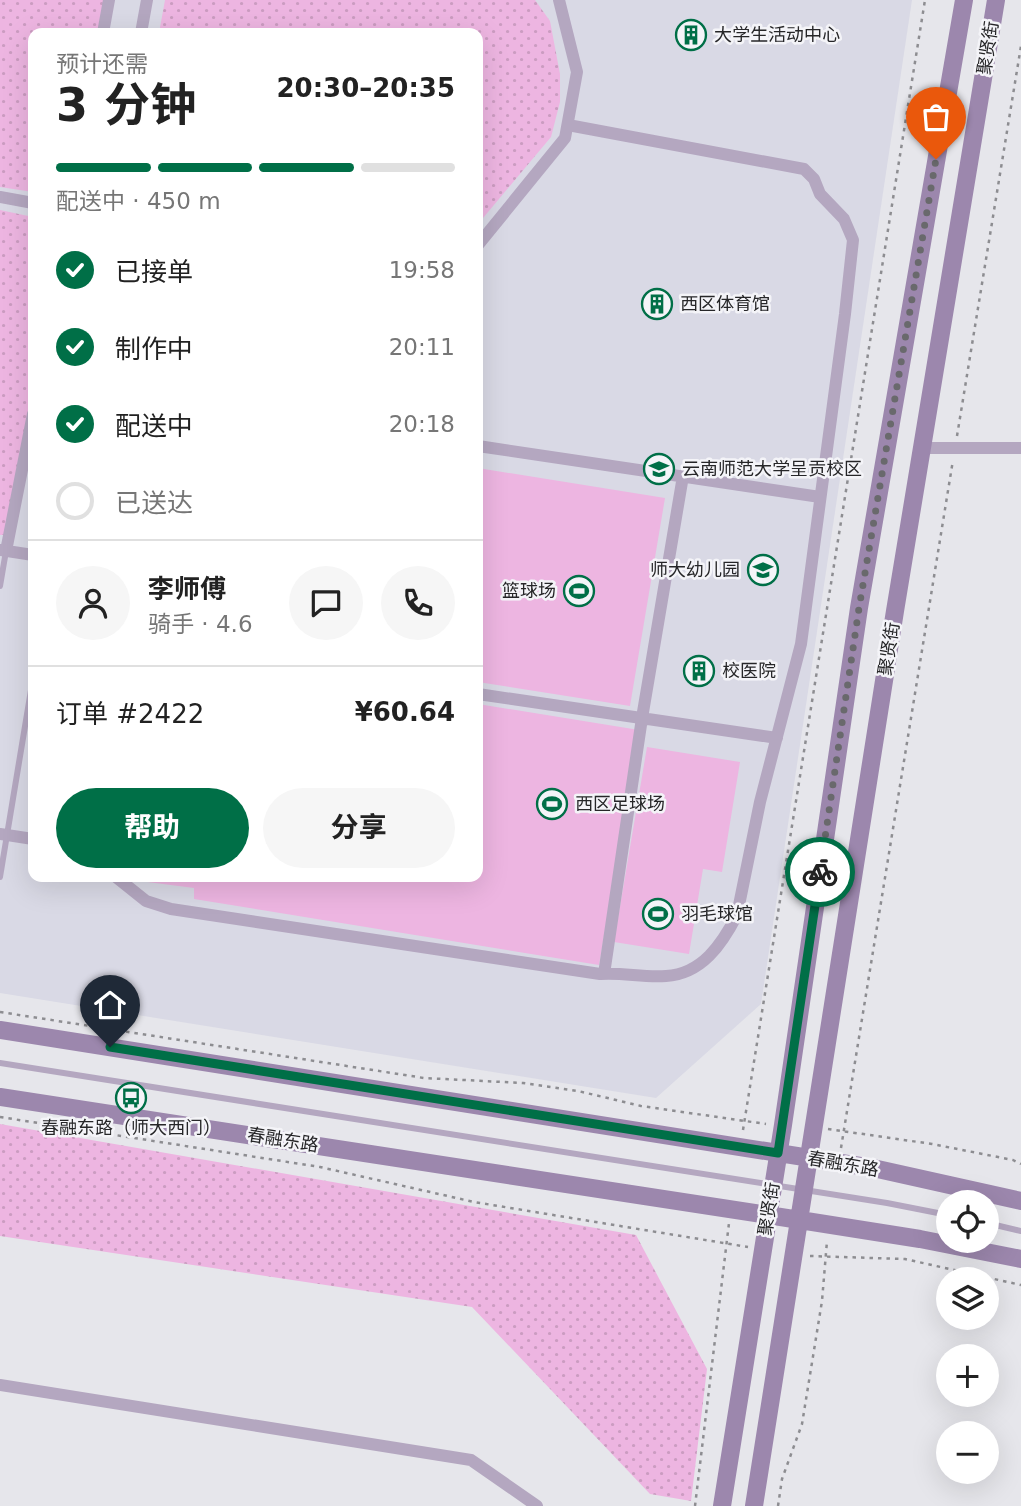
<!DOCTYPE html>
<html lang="zh">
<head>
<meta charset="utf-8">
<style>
	body { margin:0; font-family:"DejaVu Sans","Noto Sans SC",sans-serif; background:#f6f6f6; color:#222; height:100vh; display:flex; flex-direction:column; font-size:26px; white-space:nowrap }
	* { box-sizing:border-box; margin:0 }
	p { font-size:23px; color:#767676 }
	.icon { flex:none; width:38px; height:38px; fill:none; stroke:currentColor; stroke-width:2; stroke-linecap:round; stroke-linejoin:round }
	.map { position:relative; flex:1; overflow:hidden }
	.sheet { position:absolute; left:28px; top:28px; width:455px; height:854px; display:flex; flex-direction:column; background:#fff; border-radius:14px; box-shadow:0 7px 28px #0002 }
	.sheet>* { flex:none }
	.buttons { position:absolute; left:936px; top:1190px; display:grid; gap:14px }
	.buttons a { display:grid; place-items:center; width:63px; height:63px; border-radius:50%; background:#fff; box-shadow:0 7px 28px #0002; font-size:35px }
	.pin { position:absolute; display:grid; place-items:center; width:60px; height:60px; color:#fff; margin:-72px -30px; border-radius:50% 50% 50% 0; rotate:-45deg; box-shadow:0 0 7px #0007 }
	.pin .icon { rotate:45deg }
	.courier { position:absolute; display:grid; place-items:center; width:70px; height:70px; margin:-35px; border:5px solid #006f47; border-radius:50%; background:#fff; color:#222; box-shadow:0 2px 9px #0007 }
	.head em { font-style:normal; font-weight:700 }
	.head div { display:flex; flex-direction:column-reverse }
	.head { display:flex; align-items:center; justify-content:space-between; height:119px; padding:0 28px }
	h1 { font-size:46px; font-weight:700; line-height:52px }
	.bar { display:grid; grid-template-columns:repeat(4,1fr); gap:10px 7px; align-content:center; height:84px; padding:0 28px }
	.bar i { height:9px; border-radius:5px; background:#e0e0e0 }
	.bar .active { background:#006f47 }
	.bar p { grid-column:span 4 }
	.line { display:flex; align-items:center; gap:18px; padding:0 28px; border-top:2px solid #e0e0e0 }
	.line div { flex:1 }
	.round { display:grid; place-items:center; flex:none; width:74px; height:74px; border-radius:37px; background:#f6f6f6 }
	ol { padding:0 28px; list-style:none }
	li { display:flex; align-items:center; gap:21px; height:77px }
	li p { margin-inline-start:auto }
	li .icon { padding:7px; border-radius:50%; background:#006f47; color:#fff; stroke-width:4 }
	li:last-child { color:#767676 }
	li i { width:38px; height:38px; border:4px solid #e0e0e0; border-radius:50% }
	.primary-button { display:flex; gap:14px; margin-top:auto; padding:14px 28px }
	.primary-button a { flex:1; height:80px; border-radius:42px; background:#006f47; color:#fff; font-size:28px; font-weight:700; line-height:80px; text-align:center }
	.primary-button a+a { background:#f6f6f6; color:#222 }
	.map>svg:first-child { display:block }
	.built { fill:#d9d9e5; fill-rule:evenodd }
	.green { fill:url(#green-dots) }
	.pitch { fill:#edb5e1 }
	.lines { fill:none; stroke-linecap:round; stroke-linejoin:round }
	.path { stroke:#8d8d91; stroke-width:2.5; stroke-dasharray:3.5 5; stroke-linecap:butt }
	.lane { stroke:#b4a7c0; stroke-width:6 }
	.street { stroke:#b4a7c0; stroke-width:12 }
	.secondary { stroke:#9c87ad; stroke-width:18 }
	.done { stroke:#69696c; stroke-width:7; stroke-dasharray:0 12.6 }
	.route { stroke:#006f47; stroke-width:9 }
	.labels { text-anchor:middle; stroke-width:5; stroke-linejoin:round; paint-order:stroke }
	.poi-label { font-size:18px; fill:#262628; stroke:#f4f4f8; text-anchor:start }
	.street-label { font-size:18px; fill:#262628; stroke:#f4f4f8 }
</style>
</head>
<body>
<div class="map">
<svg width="1021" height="1506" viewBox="0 0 1021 1506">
	<defs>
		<pattern id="green-dots" width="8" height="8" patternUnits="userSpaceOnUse" patternTransform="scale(1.75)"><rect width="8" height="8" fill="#edb5e1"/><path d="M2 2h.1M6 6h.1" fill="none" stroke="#cb9cc1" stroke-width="1.8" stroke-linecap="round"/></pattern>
	</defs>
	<rect width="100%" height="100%" fill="#e6e6eb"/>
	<!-- built -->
	<path class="built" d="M0 0H912L761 1004 656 1098 0 993ZM33 33H478V877H33Z"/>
	<!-- green -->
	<path class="green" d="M0 0H108L102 33H33V192L0 187Z
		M165 0H535L550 21 560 74V102L551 137 478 224V33H159Z
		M0 210 33 217V406L12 535H0Z
		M0 1124 636 1235 707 1369 691 1501 650 1494 472 1307 0 1236Z"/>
	<!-- pitch -->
	<path class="pitch" d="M478 468 665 498 630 706 478 682Z
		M478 704 639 730 599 965 194 899V888L132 880 133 877H478Z
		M647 747 740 762 722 872 703 869 689 954 614 942Z"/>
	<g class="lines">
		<!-- path -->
		<path class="path" d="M957 436 1021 46
			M0 1012 424 1078 523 1083 578 1091 641 1106 766 1124
			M0 1117 320 1167 474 1202 748 1247
			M828 1129 932 1144 1013 1160 1021 1164
			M743 1130 925 0
			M841 1148 953 460
			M810 1256 905 1259 1021 1285
			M695 1506 729 1223
			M778 1506 782 1479 802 1424 822 1301 827 1241"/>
		<!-- lane -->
		<path class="lane" d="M0 586 6 551
			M0 877 33 678
			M0 1063 887 1203 948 1215
			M987 1223 1021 1231"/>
		<!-- street -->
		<path class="street" d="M103 33 109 0
			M141 33 147 0
			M0 197 33 203
			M478 245 565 138 577 72 559 0
			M478 446 820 497
			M922 448H1021
			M0 550 33 555
			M6 551 33 414
			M478 694 777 738
			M0 834 33 839
			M116 877 146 901 171 909 600 974C622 972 644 978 666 976 702 974 722 944 737 915L760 802 801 644 845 314 853 240 844 219 820 194 814 179 804 169 568 125
			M604 974 642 718 683 476
			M0 1385 471 1460 537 1506"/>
		<!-- secondary -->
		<path class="secondary" d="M0 1030 873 1168 1021 1201
			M0 1097 768 1215 920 1239 1021 1259
			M722 1506 783 1125 859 608 964 0
			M754 1506 895 611 996 0"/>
	</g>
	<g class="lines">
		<!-- done -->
		<path class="done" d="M820 872 859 608 936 159"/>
		<!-- route -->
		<path class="route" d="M110 1047 778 1153 820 872"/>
	</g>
	<!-- icons -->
	<defs>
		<g id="building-ring" transform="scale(1.575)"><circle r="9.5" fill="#f4f4f8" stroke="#006f47" stroke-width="1.5"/><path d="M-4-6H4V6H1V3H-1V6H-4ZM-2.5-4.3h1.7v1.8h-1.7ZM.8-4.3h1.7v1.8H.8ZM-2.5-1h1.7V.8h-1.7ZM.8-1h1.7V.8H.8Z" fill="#006f47"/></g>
		<g id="university-ring" transform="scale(1.575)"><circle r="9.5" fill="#f4f4f8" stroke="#006f47" stroke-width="1.5"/><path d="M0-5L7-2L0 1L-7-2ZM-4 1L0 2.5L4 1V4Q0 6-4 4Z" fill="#006f47"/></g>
		<g id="stadium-ring" transform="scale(1.575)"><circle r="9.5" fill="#f4f4f8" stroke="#006f47" stroke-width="1.5"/><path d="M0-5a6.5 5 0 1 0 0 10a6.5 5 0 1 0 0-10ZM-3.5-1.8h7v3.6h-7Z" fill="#006f47"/></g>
		<g id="bus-ring" transform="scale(1.575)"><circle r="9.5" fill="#f4f4f8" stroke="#006f47" stroke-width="1.5"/><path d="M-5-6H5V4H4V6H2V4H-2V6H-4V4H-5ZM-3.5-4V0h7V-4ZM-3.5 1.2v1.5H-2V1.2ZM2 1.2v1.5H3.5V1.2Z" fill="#006f47"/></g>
	</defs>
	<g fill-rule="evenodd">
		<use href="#building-ring" x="691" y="35"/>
		<use href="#building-ring" x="657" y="304"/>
		<use href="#university-ring" x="659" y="469"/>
		<use href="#university-ring" x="763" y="570"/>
		<use href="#stadium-ring" x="579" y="591"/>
		<use href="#building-ring" x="699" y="671"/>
		<use href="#stadium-ring" x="552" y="804"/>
		<use href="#stadium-ring" x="658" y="914"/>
		<use href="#bus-ring" x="131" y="1098"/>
	</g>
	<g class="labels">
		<!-- poi labels -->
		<g class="poi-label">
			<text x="714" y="41">大学生活动中心</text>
			<text x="680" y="310">西区体育馆</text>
			<text x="682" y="475">云南师范大学呈贡校区</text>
			<text x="740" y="576" text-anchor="end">师大幼儿园</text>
			<text x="556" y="597" text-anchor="end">篮球场</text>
			<text x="722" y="677">校医院</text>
			<text x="575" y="810">西区足球场</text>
			<text x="681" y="920">羽毛球馆</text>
			<text x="131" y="1134" text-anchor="middle">春融东路（师大西门）</text>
		</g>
		<!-- street labels -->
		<g class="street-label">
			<text transform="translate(988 48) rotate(-81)" y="6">聚贤街</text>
			<text transform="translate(889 649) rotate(-81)" y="6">聚贤街</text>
			<text transform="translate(283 1140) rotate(9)" y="6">春融东路</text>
			<text transform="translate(843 1164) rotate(10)" y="6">春融东路</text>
			<text transform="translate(769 1209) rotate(-81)" y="6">聚贤街</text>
		</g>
	</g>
</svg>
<div class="buttons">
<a><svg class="icon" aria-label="locate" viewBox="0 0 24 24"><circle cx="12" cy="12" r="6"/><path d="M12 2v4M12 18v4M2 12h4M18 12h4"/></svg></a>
<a><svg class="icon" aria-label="layers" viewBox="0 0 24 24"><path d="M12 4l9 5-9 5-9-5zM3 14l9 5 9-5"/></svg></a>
<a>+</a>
<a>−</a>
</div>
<div class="pin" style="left:936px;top:159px;background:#ea580c"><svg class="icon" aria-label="bag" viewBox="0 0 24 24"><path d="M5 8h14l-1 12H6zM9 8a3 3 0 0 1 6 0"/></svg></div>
<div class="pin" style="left:110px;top:1047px;background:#1f2937"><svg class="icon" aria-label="home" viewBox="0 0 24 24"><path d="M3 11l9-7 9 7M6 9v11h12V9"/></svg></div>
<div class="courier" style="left:820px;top:872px"><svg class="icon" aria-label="bike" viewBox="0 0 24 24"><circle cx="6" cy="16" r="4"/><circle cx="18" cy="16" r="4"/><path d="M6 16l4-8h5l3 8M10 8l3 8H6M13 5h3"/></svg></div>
<section class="sheet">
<div class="head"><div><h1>3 分钟</h1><p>预计还需</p></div><em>20:30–20:35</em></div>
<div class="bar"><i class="active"></i><i class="active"></i><i class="active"></i><i></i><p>配送中 · 450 m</p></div>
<ol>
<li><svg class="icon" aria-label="check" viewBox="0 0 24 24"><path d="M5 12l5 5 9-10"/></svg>已接单<p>19:58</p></li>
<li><svg class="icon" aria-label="check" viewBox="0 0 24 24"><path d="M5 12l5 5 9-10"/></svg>制作中<p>20:11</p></li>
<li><svg class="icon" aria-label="check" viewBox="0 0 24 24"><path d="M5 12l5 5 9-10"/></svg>配送中<p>20:18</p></li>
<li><i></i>已送达</li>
</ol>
<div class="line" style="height:126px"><a class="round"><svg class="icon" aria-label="person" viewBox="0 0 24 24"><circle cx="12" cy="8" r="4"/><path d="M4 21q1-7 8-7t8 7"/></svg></a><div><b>李师傅</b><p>骑手 · 4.6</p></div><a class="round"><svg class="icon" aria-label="chat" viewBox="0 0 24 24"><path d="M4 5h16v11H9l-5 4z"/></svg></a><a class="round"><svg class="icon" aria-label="phone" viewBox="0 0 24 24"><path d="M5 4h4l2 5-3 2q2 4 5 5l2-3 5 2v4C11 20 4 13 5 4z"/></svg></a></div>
<div class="line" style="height:91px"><div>订单 #2422</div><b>¥60.64</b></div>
<div class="primary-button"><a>帮助</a><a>分享</a></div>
</section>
</div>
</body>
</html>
